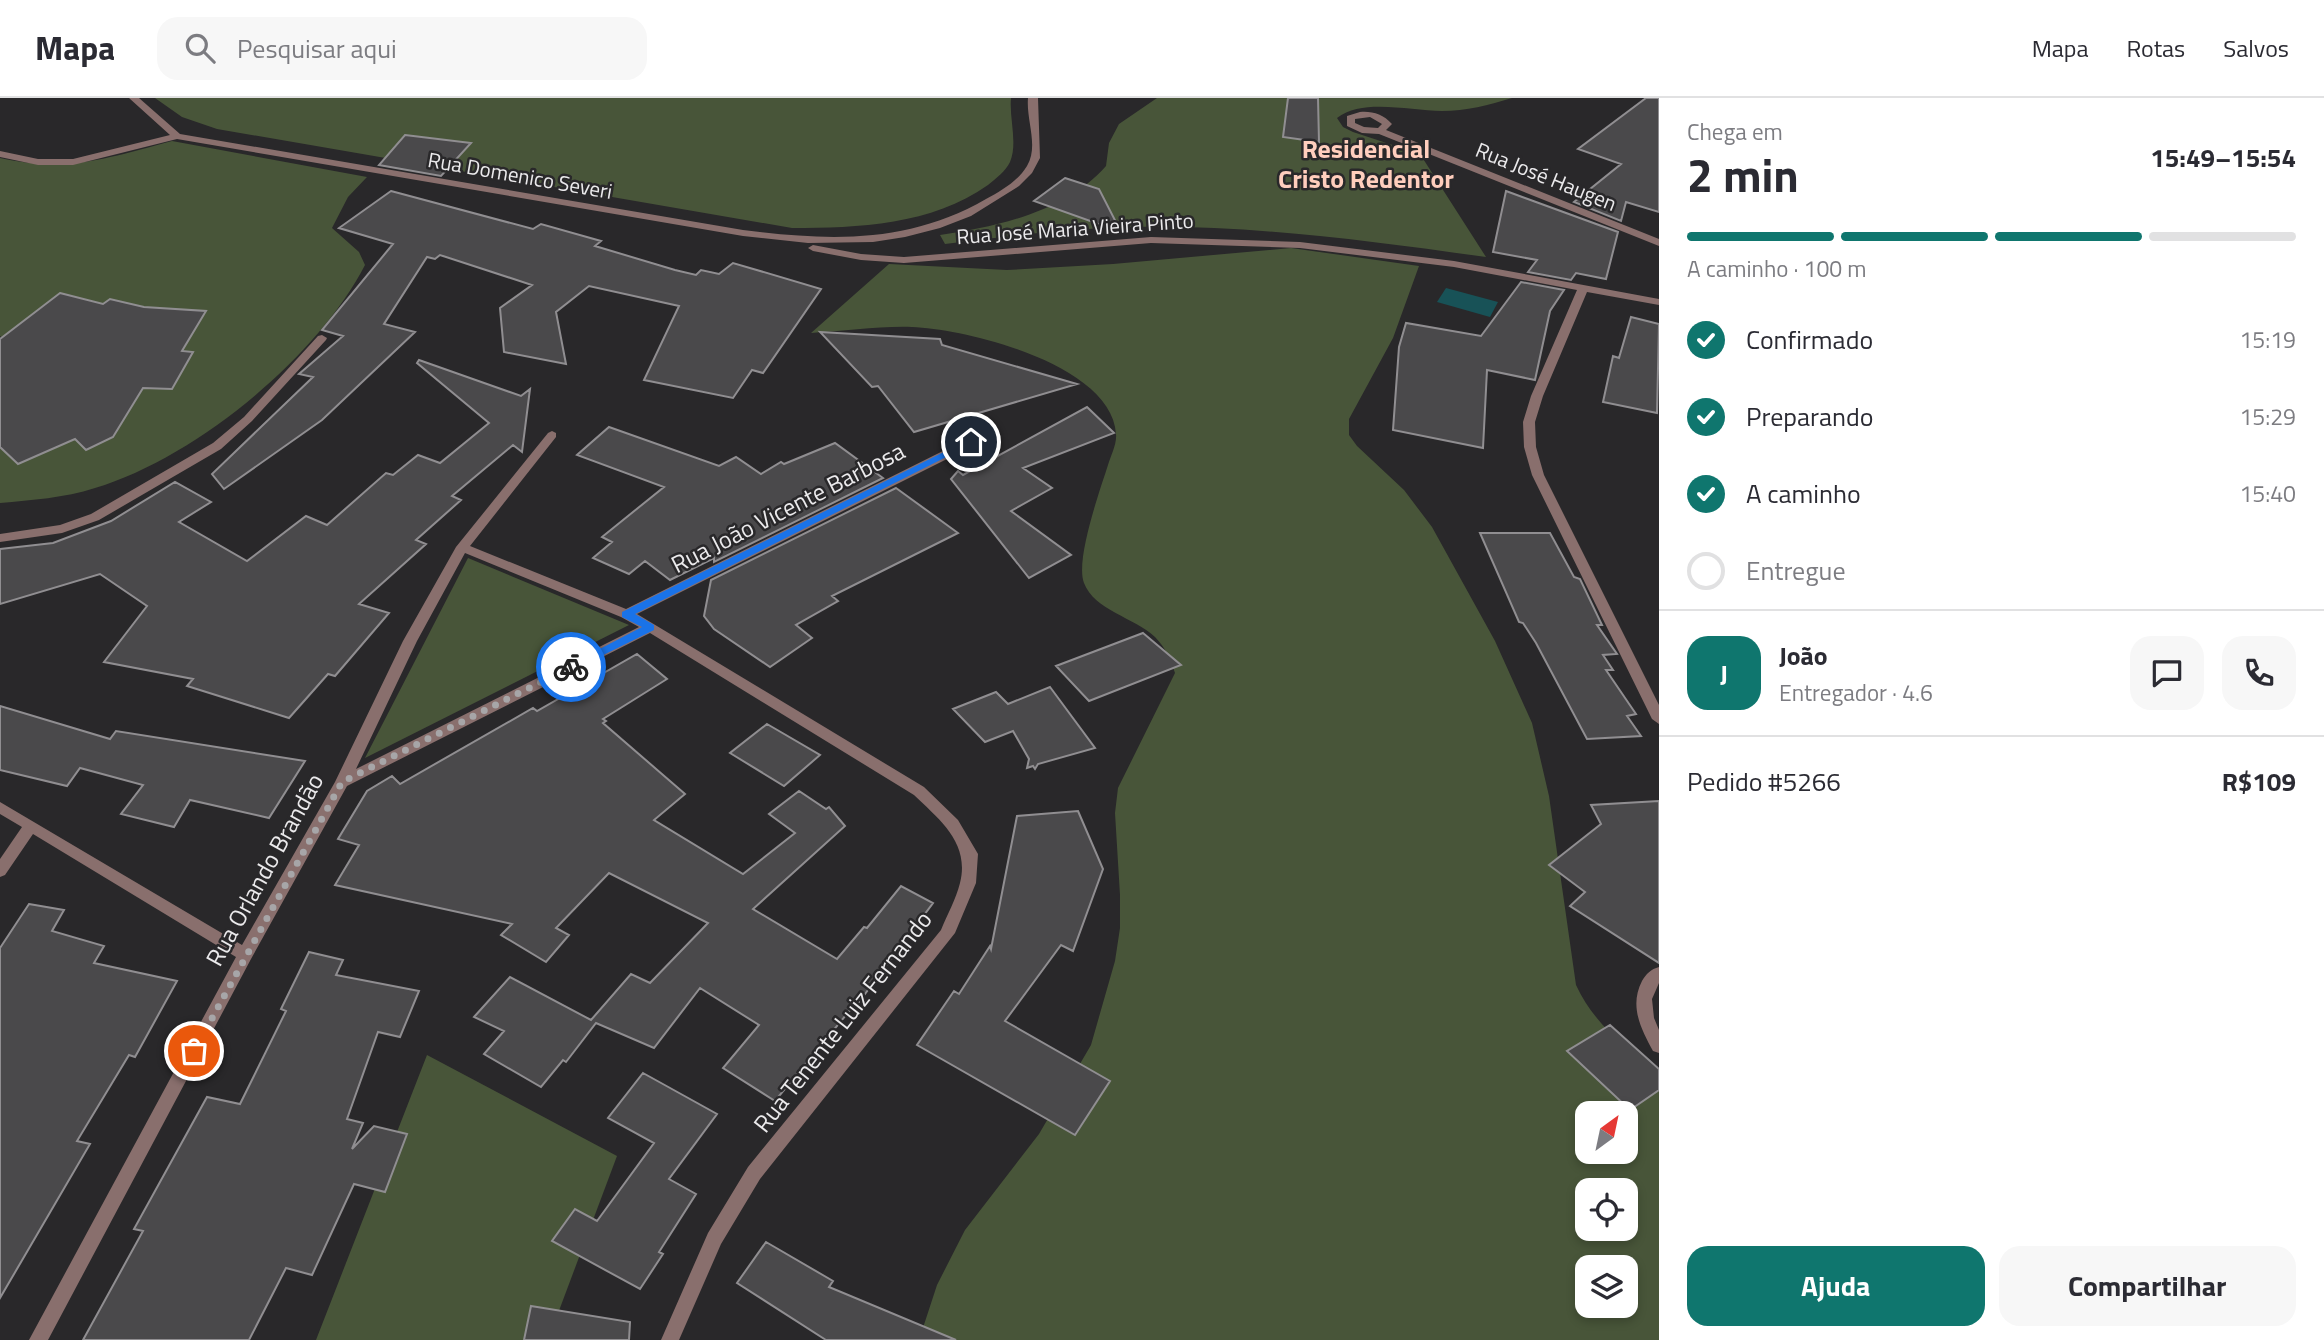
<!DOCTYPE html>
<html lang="pt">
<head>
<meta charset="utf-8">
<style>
	body { margin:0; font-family:"Titillium Web",sans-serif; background:#f7f7f7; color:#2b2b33; height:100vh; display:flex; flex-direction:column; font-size:26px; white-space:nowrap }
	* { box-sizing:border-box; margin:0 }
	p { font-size:23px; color:#7c7c81 }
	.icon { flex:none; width:38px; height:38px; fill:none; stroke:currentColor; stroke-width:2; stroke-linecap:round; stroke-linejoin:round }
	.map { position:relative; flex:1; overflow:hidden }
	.sheet { display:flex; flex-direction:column; background:#fff; width:665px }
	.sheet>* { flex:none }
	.needle { width:46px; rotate:33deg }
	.controls { position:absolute; left:1575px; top:1003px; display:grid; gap:14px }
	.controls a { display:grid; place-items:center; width:63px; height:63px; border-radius:14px; background:#fff; box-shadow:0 4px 10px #0003; font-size:35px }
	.pin { position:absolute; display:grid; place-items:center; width:60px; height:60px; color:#fff; margin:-30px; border:4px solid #fff; border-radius:50%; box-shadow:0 2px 7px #0007 }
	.courier { position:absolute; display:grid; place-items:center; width:70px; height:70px; margin:-35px; border:5px solid #1a73e8; border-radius:50%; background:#fff; color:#222; box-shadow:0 2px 9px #0007 }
	.head em { font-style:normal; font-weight:700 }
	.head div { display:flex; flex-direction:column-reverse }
	.head { display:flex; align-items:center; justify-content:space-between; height:119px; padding:0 28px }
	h1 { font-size:46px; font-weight:700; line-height:52px }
	.bar { display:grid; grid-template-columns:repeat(4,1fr); gap:10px 7px; align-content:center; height:84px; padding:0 28px }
	.bar i { height:9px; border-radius:5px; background:#e1e1e2 }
	.bar .on { background:#0f766e }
	.bar p { grid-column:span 4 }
	.line { display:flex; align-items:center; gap:18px; padding:0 28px; border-top:2px solid #e1e1e2 }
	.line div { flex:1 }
	.round { display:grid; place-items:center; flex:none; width:74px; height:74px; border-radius:21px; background:#f7f7f7 }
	ol { padding:0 28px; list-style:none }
	li { display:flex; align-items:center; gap:21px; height:77px }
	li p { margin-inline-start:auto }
	li .icon { padding:7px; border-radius:50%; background:#0f766e; color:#fff; stroke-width:4 }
	li:last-child { color:#7c7c81 }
	li i { width:38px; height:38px; border:4px solid #e1e1e2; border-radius:50% }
	.cta { display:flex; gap:14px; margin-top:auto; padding:14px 28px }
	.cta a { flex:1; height:80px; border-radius:21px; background:#0f766e; color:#fff; font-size:28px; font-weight:700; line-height:80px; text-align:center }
	.cta a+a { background:#f7f7f7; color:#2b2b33 }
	header { display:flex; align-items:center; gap:42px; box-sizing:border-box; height:98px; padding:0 35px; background:#fff; border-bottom:2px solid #e1e1e2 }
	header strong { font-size:33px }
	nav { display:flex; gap:38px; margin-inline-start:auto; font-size:24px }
	.search { width:490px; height:63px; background:#f7f7f7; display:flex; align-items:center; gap:18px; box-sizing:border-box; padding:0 24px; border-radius:21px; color:#7c7c81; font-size:26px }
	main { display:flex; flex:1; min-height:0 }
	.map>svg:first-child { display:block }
	.green { fill:#485539; fill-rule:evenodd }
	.water { fill:#185257 }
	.building { fill:#4a494b; stroke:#908e91; stroke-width:2 }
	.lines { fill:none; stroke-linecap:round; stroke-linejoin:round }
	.minor { fill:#896f6d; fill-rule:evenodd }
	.route { fill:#1a73e8 }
	.done { stroke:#a7a6a8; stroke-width:7; stroke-dasharray:0 12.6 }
	.labels { text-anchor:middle; stroke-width:5; stroke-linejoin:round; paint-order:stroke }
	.far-street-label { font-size:21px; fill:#ebeaec; stroke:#29282a }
	.street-label { font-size:24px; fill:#ebeaec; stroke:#29282a }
	.far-district-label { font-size:26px; font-weight:bold; fill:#ffcebd; stroke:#29282a }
</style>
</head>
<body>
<header>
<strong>Mapa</strong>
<div class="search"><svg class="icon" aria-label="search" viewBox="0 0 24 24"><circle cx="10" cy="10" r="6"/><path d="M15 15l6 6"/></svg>Pesquisar aqui</div>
<nav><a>Mapa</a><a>Rotas</a><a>Salvos</a></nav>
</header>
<main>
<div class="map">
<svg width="1659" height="1242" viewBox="0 0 1659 1242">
	<rect width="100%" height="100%" fill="#29282a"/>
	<!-- green -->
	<path class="green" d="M155 0H1011C1009 20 1018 45 1010 64 1006 73 995 81 988 87 932 127 858 130 792 130L217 31 182 19Z
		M1157 0H1512C1489 7 1466 13 1442 13 1410 13 1363 0 1337 20L1343 29 1353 34 1420 56 1486 159C1370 143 1254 127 1136 129 1073 130 1008 138 945 146L940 137C997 129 1067 113 1106 68L1109 45 1119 26Z
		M172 43 367 79 348 99 332 130 359 154 365 167C317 260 195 360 95 390 64 400 32 402 0 405V275L5 241 0 238V60C67 75 108 60 172 43Z
		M1291 150 1419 168 1393 240 1349 321V337L1357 348 1404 392 1432 429 1495 543 1532 625 1549 698 1576 887C1594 926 1626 950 1659 976V1242H919L937 1187 965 1132 1039 1036 1091 947 1115 863 1120 830V797L1115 715 1118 690 1175 575C1171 562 1165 549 1155 539 1135 520 1094 512 1084 485 1075 462 1100 392 1108 367 1111 357 1117 346 1116 336 1112 267 968 231 912 229 879 228 845 233 811 235L889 166 1007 172 1113 166ZM1587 1015H1626V1054H1587ZM1587 1092H1626V1130H1587ZM1587 1169H1626V1208H1587Z
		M468 460 629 527 365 660Z
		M427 957 617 1058 548 1242H316Z"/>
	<!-- water -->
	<path class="water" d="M1446 190 1498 204 1490 219 1437 204Z"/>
	<!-- building -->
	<path class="building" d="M1288 0H1318L1319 44 1283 39Z
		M1646 0H1659V114L1626 104 1621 123 1574 104 1621 66 1578 51Z
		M405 37 471 45 441 78 379 67Z
		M1065 80 1099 91 1121 134 1034 103Z
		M391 93 533 131 541 126 601 143 595 148 675 172 696 177 701 172 719 176 733 165 821 191 763 275 752 272 733 300 644 282 679 208 589 188 556 214 566 266 504 254 500 210 532 187 440 157 435 161 427 159 384 226 415 234 322 322 224 391 212 376 313 279 299 276 343 238 322 232 393 146 339 130Z
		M1506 93 1618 134 1606 181 1576 175 1571 182 1528 174 1537 162 1493 154Z
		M1521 184 1564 192 1550 213 1535 282 1487 272 1483 350 1393 332 1399 249 1406 225 1481 238Z
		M60 195 103 206 110 201 144 209 206 213 182 253 193 254 172 291 143 290 113 339 86 352 75 341 18 366 0 349V241Z
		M1631 219 1659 226 1657 315 1603 304 1613 258 1619 260Z
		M820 234 940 241 942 247 1077 286 914 334 878 288 872 289Z
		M419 262 521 298 530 291 522 354 513 347 452 398 461 402 416 442 426 446 359 506 389 515 335 578 328 576 289 620 187 588 193 581 104 564 147 508 100 476 0 506V451L53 445 111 423 175 384 211 404 179 424 247 463 306 418 327 427 386 375 393 377 418 357 440 365 489 325 417 265Z
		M1087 309 1114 335 1023 370 1052 390 1011 413 1071 457 1029 480 951 381 958 373 963 377Z
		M609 329 719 368 736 359 761 376 781 364 784 366 835 345 883 380 714 464V460L670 482 645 463 629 476 593 460 612 444 602 439 664 389 577 357Z
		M896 390 958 435 832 498 838 503 796 527 812 540 770 569 714 531 704 518 711 482Z
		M1480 435H1550L1574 479 1580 481 1602 527H1597L1617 556 1603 557 1613 572H1606L1636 616 1627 618 1641 638 1587 641 1536 545 1523 525 1519 524Z
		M1143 535 1181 567 1089 603 1056 568Z
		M637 556 667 581 603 621 606 623 603 625 685 696 654 722 743 776 795 735 769 716 799 693 826 711 829 709 845 728 753 811 837 861 864 829 867 830 901 788 933 805 853 912 851 911 775 1003 723 970 759 927 700 890 654 950 596 925 566 964 563 962 541 989 484 956 504 933 474 919 510 879 591 922 631 876 650 885 708 825 609 775 556 830 569 837 546 864 501 837 512 826 335 787 359 747 338 741 367 693 392 678 400 686 533 610 537 613Z
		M1050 589 1095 650 1038 666 1035 671 1033 668 1027 670 1029 661 1013 633 985 644 953 611 996 594 1008 606Z
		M0 608 110 641 116 633 305 663 269 720 190 702 174 729 121 716 143 687 80 670 67 688 0 672Z
		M767 626 820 657 784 688 730 655Z
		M1659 703V865L1570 808 1585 794 1549 767 1601 726 1591 707Z
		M1078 713 1103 771 1073 853 1061 847 1005 923 1110 983 1075 1037 917 947 954 893 959 896 990 848 991 851 1017 718Z
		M29 806 64 812 52 833 104 848 94 865 177 883 135 959 129 957 77 1043 90 1046 0 1200V850Z
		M309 854 343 862 336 877 419 893 400 939 378 934 347 1021 363 1025 352 1051 374 1028 407 1036 385 1094 354 1086 312 1177 286 1170 249 1242H83L143 1133 134 1131 207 999 240 1006 286 913 281 911Z
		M1610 927 1659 971V992L1630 1012 1567 953Z
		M643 975 717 1016 669 1081 696 1096 659 1154 663 1156 640 1191 552 1143 575 1111 597 1123 654 1045 608 1020Z
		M766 1144 833 1183 829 1189 956 1242H826L737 1185Z
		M531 1208 630 1224 629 1242H524Z"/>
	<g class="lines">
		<!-- minor -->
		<path class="minor" d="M129 0H139L180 36 743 132C830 143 908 146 986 101 1001 93 1018 83 1027 68 1039 48 1026 22 1028 0H1038L1040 60 1032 75 1019 88 971 118 940 130 905 139 873 144 808 145 743 138 177 41 73 67H38L0 59V53L38 61H73L170 37Z
			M1360 14C1372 13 1383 16 1392 26L1386 32 1659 141V148L1379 36 1362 35 1347 28V18ZM1370 19 1382 26 1378 30 1364 29 1355 25V21Z
			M1151 139 1300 144 1454 163 1659 201V207L1587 194 1543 298 1535 324 1536 349 1544 377 1659 607V626L1652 621 1532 377 1524 349 1523 324 1531 298 1577 192 1454 169 1300 150 1151 145 904 165 861 162 813 153 808 150 813 147 861 156 904 159Z
			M322 237 327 240 326 242 252 323 221 351 99 422 62 435 0 444V436L60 427 91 416 213 345 244 319 318 238Z
			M552 333 556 335V339L470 448 626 511 967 341H975V347L637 516 924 689 958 722 978 756 976 785 955 835 760 1081 721 1146 679 1242H661L708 1135 748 1069 941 832C947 817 956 801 960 785 970 745 940 722 914 697L650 535 347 688 251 861 48 1242H29L236 859 33 736 5 777 0 779V761L22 729 0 716V704L242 847 335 684 403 543 456 449 548 335ZM465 455 621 519 639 529 356 671 417 543Z
			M1659 869V885L1652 901 1654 920 1659 932V955L1653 953C1641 931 1629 908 1642 883 1646 876 1651 871 1659 869Z"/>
	</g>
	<!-- route -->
	<path class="route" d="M968 342 976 344 635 516 654 527V532L575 571H567L565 569 642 529 622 519V514Z"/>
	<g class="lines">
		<!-- done -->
		<path class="done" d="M194 953 342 684 571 569"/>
	</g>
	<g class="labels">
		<!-- far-street labels -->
		<g class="far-street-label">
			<text transform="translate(520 78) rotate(10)" y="7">Rua Domenico Severi</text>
			<text transform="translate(1546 79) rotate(22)" y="7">Rua José Haugen</text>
			<text transform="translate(1075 131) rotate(-4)" y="7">Rua José Maria Vieira Pinto</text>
		</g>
		<!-- street labels -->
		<g class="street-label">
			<text transform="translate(788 410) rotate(-27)" y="8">Rua João Vicente Barbosa</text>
			<text transform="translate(265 772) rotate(-61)" y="8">Rua Orlando Brandão</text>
			<text transform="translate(843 924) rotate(-52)" y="8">Rua Tenente Luiz Fernando</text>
		</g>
		<!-- far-district labels -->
		<g class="far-district-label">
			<text x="1366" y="60">Residencial<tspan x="1366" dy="30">Cristo Redentor</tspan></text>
		</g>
	</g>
</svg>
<div class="controls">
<a><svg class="needle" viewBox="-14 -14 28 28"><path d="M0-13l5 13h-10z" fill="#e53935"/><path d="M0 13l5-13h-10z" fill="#7c7c81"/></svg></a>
<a><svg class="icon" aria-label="locate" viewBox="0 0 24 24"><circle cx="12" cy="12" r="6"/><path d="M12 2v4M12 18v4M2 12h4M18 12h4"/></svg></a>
<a><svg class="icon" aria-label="layers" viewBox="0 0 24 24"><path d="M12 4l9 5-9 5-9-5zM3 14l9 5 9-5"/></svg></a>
</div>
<div class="pin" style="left:194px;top:953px;background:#ea580c"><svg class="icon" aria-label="bag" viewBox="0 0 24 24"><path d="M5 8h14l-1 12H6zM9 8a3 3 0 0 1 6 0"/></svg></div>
<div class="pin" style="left:971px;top:344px;background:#1f2937"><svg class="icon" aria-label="home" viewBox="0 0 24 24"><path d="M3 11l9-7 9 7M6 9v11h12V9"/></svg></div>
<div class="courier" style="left:571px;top:569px"><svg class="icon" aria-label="bike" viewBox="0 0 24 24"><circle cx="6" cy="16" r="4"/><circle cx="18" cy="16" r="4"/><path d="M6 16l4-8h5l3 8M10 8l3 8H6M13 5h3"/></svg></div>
</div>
<section class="sheet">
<div class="head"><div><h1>2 min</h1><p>Chega em</p></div><em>15:49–15:54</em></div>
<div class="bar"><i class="on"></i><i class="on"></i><i class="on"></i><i></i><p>A caminho · 100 m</p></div>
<ol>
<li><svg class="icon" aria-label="check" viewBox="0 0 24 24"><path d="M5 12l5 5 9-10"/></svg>Confirmado<p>15:19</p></li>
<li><svg class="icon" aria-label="check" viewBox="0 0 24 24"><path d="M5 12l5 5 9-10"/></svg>Preparando<p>15:29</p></li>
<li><svg class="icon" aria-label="check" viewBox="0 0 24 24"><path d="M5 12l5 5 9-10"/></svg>A caminho<p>15:40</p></li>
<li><i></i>Entregue</li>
</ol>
<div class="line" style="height:126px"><b class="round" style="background:#0f766e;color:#fff">J</b><div><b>João</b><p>Entregador · 4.6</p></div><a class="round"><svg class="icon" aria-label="chat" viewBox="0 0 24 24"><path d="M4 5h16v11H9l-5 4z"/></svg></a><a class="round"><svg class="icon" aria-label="phone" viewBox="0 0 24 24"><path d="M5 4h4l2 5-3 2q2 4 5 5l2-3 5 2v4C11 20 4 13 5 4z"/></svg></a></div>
<div class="line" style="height:91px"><div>Pedido #5266</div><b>R$109</b></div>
<div class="cta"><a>Ajuda</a><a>Compartilhar</a></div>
</section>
</main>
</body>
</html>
